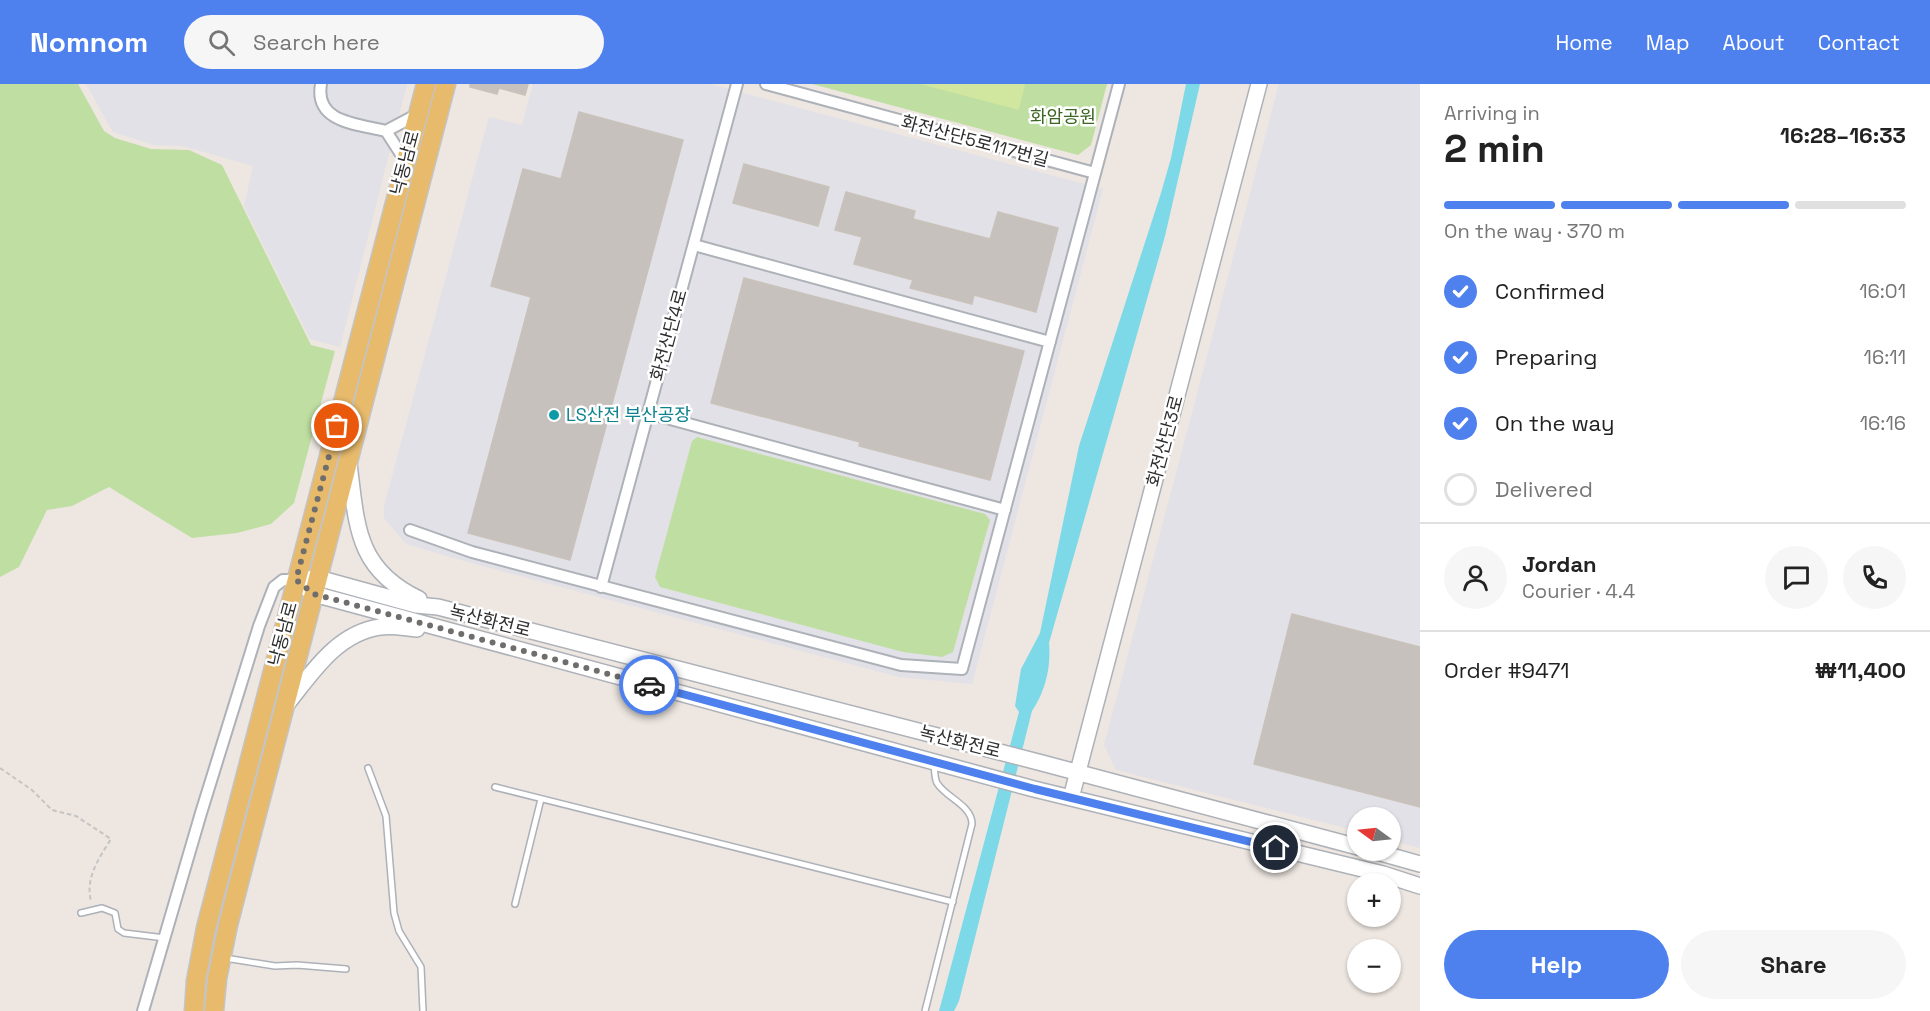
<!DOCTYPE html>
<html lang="en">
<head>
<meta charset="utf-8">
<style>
	body { margin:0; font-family:"Space Grotesk","Noto Sans KR",sans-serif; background:#f6f6f6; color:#222; height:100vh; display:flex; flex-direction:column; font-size:22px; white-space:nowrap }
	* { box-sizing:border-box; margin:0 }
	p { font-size:20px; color:#767676 }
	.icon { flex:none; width:33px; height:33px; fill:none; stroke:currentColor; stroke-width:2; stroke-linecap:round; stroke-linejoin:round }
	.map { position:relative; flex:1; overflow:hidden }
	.details { display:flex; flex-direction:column; background:#fff; width:510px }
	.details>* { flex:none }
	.needle { width:39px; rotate:285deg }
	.controls { position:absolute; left:1347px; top:723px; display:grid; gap:12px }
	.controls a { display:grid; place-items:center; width:54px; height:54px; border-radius:50%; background:#fff; box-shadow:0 2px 4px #0004; font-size:30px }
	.pin { position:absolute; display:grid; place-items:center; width:51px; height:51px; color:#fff; margin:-26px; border:3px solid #fff; border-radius:50%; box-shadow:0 2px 6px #0007 }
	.courier { position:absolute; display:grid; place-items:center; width:60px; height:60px; margin:-30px; border:4px solid #4e81ed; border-radius:50%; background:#fff; color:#222; box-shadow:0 2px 8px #0007 }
	.head em { font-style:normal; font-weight:800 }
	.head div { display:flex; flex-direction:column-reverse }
	.head { display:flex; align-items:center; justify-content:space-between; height:102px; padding:0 24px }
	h1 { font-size:39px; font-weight:800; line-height:45px }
	.bar { display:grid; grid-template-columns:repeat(4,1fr); gap:9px 6px; align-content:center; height:72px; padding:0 24px }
	.bar i { height:8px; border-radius:4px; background:#e0e0e0 }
	.bar .current { background:#4e81ed }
	.bar p { grid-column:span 4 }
	.line { display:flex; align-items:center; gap:15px; padding:0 24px; border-top:2px solid #e0e0e0 }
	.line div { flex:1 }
	.round { display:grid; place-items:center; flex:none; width:63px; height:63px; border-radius:32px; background:#f6f6f6 }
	ol { padding:0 24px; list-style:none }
	li { display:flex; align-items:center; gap:18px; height:66px }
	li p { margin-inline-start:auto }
	li .icon { padding:6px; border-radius:50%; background:#4e81ed; color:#fff; stroke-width:4 }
	li:last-child { color:#767676 }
	li i { width:33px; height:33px; border:3px solid #e0e0e0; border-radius:50% }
	.cta { display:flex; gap:12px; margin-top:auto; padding:12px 24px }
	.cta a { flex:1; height:69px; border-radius:36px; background:#4e81ed; color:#fff; font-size:24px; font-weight:800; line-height:69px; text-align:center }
	.cta a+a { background:#f6f6f6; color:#222 }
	header { display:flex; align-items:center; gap:36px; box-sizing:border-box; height:84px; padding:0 30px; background:#4e81ed; color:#fff }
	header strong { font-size:28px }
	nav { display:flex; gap:33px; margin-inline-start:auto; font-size:21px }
	.search { width:420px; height:54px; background:#f6f6f6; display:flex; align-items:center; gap:15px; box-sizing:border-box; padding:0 21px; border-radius:33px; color:#767676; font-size:22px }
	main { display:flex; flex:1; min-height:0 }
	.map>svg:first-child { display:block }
	.industrial { fill:#e2e1e7 }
	.green { fill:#bfdfa2 }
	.pitch { fill:#d1e69f }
	.water { fill:#7dd9e7 }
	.building { fill:#c6c1bc; stroke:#c9c2ba; stroke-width:1.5 }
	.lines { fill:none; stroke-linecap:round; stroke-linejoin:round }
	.lane-casing { stroke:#adb1b8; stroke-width:8 }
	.street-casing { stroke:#adb1b8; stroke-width:14 }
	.secondary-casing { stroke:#adb1b8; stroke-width:18 }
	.primary-casing { stroke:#c4c4c4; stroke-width:21 }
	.path { stroke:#c4c4c4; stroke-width:2; stroke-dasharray:4.5 3; stroke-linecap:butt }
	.lane { stroke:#fff; stroke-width:5 }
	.street { stroke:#fff; stroke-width:10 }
	.secondary { stroke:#fff; stroke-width:15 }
	.primary { stroke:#e7ba6c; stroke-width:18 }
	.done { stroke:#706e6c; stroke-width:6; stroke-dasharray:0 10.8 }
	.route { stroke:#4e81ed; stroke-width:8 }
	.culture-dot { fill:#0f9aa8; stroke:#fff; stroke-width:2 }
	.labels { text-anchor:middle; stroke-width:5; stroke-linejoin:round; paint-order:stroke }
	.park-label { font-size:18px; fill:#396721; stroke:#fff }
	.street-label { font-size:18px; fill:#2d2d2d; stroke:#fff }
	.culture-label { font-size:18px; fill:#0d838f; stroke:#fff; text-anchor:start }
</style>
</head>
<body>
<header>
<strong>Nomnom</strong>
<div class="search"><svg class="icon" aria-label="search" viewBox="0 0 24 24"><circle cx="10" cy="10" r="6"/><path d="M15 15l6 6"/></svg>Search here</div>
<nav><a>Home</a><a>Map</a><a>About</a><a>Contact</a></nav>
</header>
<main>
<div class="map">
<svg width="1420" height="927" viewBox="0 0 1420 927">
	<rect width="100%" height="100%" fill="#ede6e1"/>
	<!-- industrial -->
	<path class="industrial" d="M86 0H407L340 263 310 255 244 122 253 82 183 62 154 61 113 48Z
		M533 0H710L1103 105 972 600 899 593 471 479 406 460 384 434V422L489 33 522 41Z
		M1279 0H1420V764L1391 756 1390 734H1358L1357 747 1116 686 1104 661Z"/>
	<!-- green -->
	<path class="green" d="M0 0H78L104 47 115 54 151 65 189 66 222 81 311 261 335 267 294 419 271 440 237 449 192 454 109 403 72 422 47 426 19 483 0 493Z
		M812 0H1107L1091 61 1078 71Z
		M697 353 985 430 990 436 953 568 942 573 903 568 660 503 655 493 692 357Z"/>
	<!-- pitch -->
	<path class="pitch" d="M920 0H1025L1019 26Z"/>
	<!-- water -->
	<path class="water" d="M1186 0H1200L1165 152 1049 559C1051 583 1046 606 1032 627L959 917 954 927H939L1019 628 1015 622 1021 585 1040 549 1079 362 1161 109 1171 74Z"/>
	<!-- building -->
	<path class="building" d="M470 0H528L525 11 499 4 497 10 470 3Z
		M579 28 683 56 570 476 468 449 531 213 491 202 523 85 561 95Z
		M744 80 829 103 818 142 733 119Z
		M846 108 915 127 913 135 990 155 998 128 1058 144 1036 228 974 211 972 220 910 204 913 196 854 180 862 153 835 146Z
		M744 194 1024 267 990 396 859 362 860 358 711 319Z
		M1292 530 1420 563V723L1254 680Z"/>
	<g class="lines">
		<!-- lane casing -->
		<g class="lane-casing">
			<path id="lane" d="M368 684 386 732 394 829 399 847 421 883 423 927
				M495 703 953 818
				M515 820 541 715
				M81 829 102 824 115 829 118 845 124 849 165 854
				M225 874 275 882 297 881 346 885
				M925 927 972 740C972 721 946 714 937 699 934 693 935 686 934 679"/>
		</g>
		<!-- street casing -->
		<g class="street-casing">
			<path id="street" d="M321 0C314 39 358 40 386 47
				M766 0 1095 89
				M406 78 386 47 418 30
				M694 161 1050 258
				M648 329 1005 426
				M410 446 472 468 901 581 962 585 1119 0
				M601 503 737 0
				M143 927 201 729 259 542 274 503 283 496H296"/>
		</g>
		<!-- secondary casing -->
		<g class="secondary-casing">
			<path id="secondary" d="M349 380C357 442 356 485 419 515
				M308 495 318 494 416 521 438 523 1042 679 1358 763
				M296 496 314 510 1034 705 1383 790 1420 802
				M287 620C312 589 337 549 380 543 393 541 405 544 417 545
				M1071 714 1259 0
				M1370 766 1420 780"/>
		</g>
		<!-- primary casing -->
		<g class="primary-casing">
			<path id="primary" d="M194 927 196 897 206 844 426 0
				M214 927 217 895 228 841 446 0"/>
		</g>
		<!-- path -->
		<path class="path" d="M0 684 32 706 52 726 76 732 111 755C99 774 85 794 91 817"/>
		<!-- lane -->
		<use href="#lane" class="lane"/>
		<!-- street -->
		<use href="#street" class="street"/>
		<!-- secondary -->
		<use href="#secondary" class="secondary"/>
		<!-- primary -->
		<use href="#primary" class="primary"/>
	</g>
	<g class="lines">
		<!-- done -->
		<path class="done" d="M337 342 296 496 314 510 649 601"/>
		<!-- route -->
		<path class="route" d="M649 601 1035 705 1276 764"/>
	</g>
	<!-- markers -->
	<circle class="culture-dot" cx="554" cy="331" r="6"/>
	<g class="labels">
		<!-- park labels -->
		<g class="park-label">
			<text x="1063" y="39">화암공원</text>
		</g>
		<!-- street labels -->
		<g class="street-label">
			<text transform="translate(975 57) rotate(15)" y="6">화전산단5로117번길</text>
			<text transform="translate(405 79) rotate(-75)" y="6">낙동남로</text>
			<text transform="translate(669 251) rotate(-75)" y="6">화전산단4로</text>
			<text transform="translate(1165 357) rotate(-75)" y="6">화전산단3로</text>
			<text transform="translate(490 537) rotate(14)" y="6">녹산화전로</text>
			<text transform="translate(283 550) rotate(-75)" y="6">낙동남로</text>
			<text transform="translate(960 658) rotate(14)" y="6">녹산화전로</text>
		</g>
		<!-- culture labels -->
		<g class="culture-label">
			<text x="566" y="337">LS산전 부산공장</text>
		</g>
	</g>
</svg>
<div class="controls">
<a><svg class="needle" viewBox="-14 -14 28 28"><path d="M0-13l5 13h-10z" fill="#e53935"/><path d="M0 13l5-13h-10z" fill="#767676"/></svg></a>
<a>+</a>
<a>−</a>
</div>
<div class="pin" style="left:337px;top:342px;background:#ea580c"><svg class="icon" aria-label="bag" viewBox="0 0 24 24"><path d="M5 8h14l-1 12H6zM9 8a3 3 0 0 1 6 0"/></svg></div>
<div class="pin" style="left:1276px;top:764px;background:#1f2937"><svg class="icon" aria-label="home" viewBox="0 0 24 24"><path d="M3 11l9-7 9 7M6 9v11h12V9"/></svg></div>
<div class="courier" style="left:649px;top:601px"><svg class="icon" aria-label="car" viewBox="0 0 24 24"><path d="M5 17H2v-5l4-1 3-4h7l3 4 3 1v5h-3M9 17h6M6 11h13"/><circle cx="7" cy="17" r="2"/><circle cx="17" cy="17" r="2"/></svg></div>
</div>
<section class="details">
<div class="head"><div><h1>2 min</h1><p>Arriving in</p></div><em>16:28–16:33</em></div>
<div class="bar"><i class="current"></i><i class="current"></i><i class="current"></i><i></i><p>On the way · 370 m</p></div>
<ol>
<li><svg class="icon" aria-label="check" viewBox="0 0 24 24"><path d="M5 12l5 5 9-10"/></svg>Confirmed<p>16:01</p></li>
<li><svg class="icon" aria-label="check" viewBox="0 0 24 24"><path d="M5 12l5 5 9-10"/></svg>Preparing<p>16:11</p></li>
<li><svg class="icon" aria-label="check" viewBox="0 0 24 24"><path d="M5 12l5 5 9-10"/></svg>On the way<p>16:16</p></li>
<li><i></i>Delivered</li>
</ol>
<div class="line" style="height:108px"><a class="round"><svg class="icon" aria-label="person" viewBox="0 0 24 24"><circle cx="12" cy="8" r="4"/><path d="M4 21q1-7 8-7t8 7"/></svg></a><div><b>Jordan</b><p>Courier · 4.4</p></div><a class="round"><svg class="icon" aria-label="chat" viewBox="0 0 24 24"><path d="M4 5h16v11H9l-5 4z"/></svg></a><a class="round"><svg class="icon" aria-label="phone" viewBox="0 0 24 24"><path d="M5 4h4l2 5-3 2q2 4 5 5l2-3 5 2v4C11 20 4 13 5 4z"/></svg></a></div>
<div class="line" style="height:78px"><div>Order #9471</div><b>₩11,400</b></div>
<div class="cta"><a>Help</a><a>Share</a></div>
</section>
</main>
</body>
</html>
